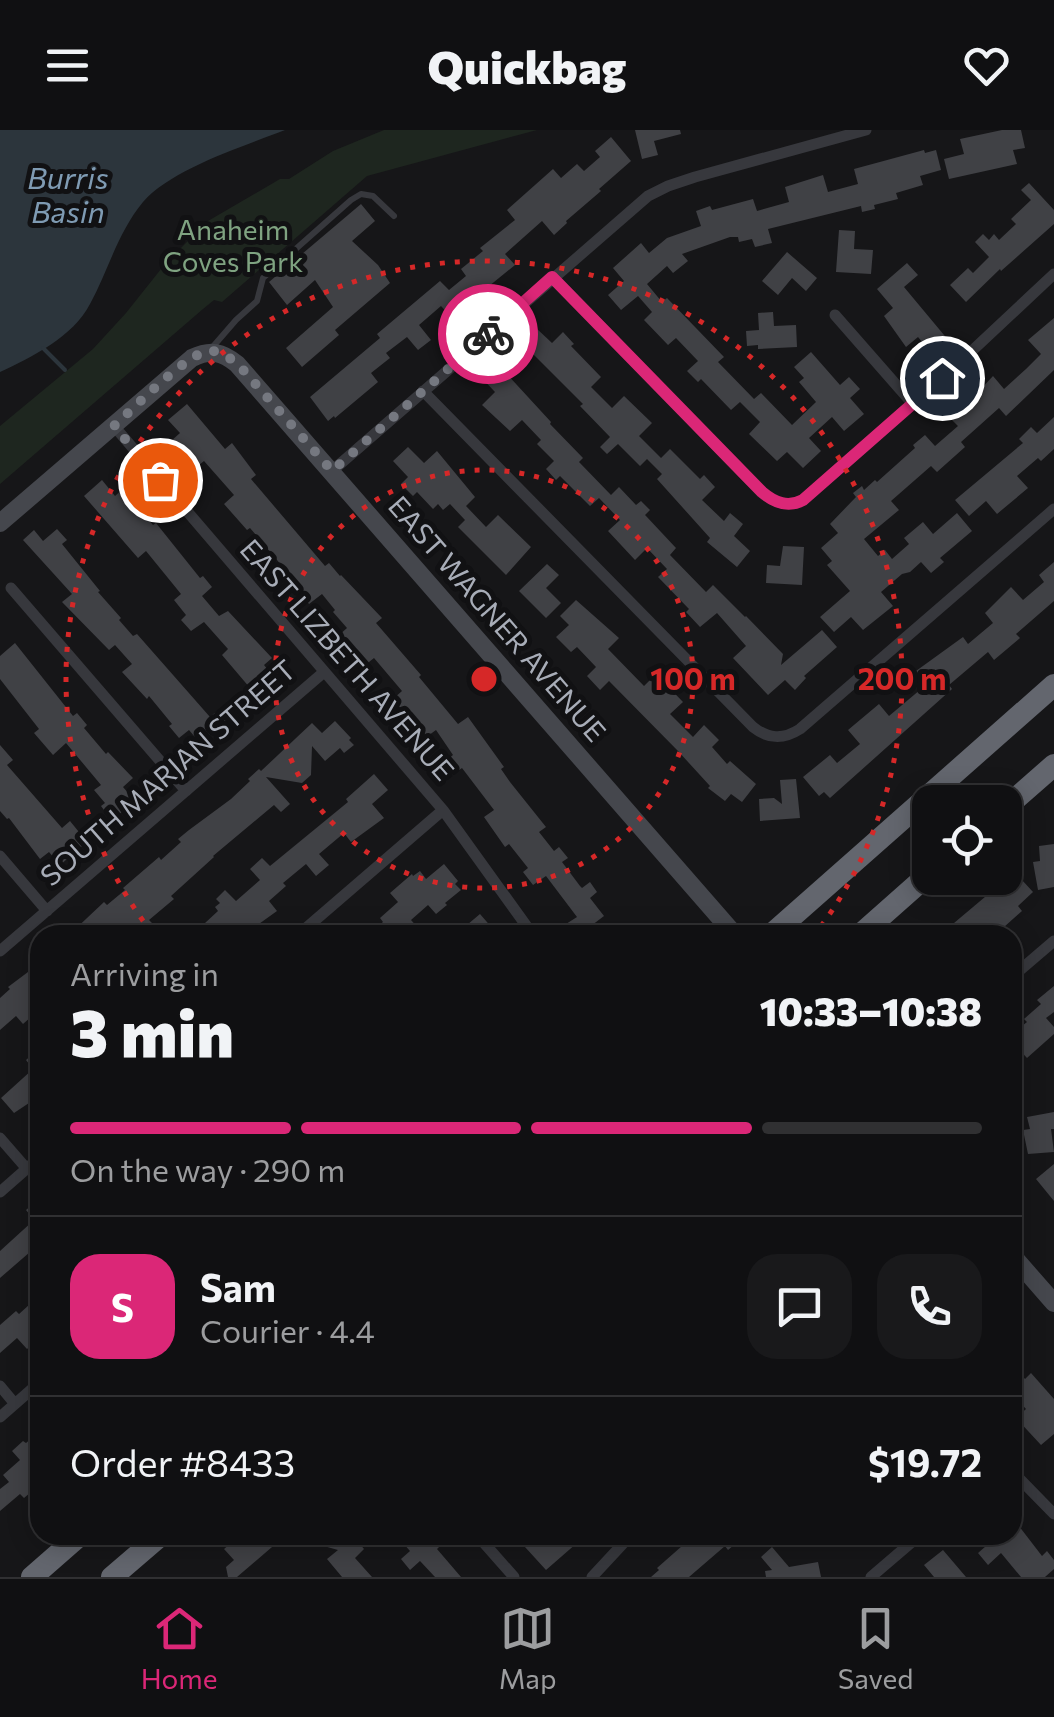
<!DOCTYPE html>
<html lang="en">
<head>
<meta charset="utf-8">
<style>
	body { margin:0; font-family:Commissioner,sans-serif; background:#19191b; color:#f1f3f6; height:100vh; display:flex; flex-direction:column; font-size:38px; white-space:nowrap }
	* { box-sizing:border-box; margin:0 }
	p { font-size:32px; color:#9c9d9f }
	.icon { flex:none; width:55px; height:55px; fill:none; stroke:currentColor; stroke-width:2; stroke-linecap:round; stroke-linejoin:round }
	.map { position:relative; flex:1; overflow:hidden }
	.drawer { position:absolute; left:30px; top:795px; width:992px; height:620px; display:flex; flex-direction:column; background:#101012; border-radius:30px; box-shadow:0 5px 25px #0003,0 0 0 2px #303032 }
	.drawer>* { flex:none }
	.fabs { position:absolute; left:912px; top:655px; display:grid; gap:20px }
	.fabs a { display:grid; place-items:center; width:110px; height:110px; border-radius:20px; background:#101012; box-shadow:0 5px 25px #0003,0 0 0 2px #303032; font-size:50px }
	.pin { position:absolute; display:grid; place-items:center; width:85px; height:85px; color:#fff; margin:-42px; border:5px solid #fff; border-radius:50%; box-shadow:0 2px 10px #0007 }
	.courier { position:absolute; display:grid; place-items:center; width:100px; height:100px; margin:-50px; border:8px solid #db2777; border-radius:50%; background:#fff; color:#222; box-shadow:0 2px 12px #0007 }
	.head em { font-style:normal; font-weight:800 }
	.head div { display:flex; flex-direction:column-reverse }
	.head { display:flex; align-items:center; justify-content:space-between; height:170px; padding:0 40px }
	h1 { font-size:65px; font-weight:800; line-height:75px }
	.bar { display:grid; grid-template-columns:repeat(4,1fr); gap:15px 10px; align-content:center; height:120px; padding:0 40px }
	.bar i { height:12px; border-radius:8px; background:#303032 }
	.bar .active { background:#db2777 }
	.bar p { grid-column:span 4 }
	.line { display:flex; align-items:center; gap:25px; padding:0 40px; border-top:2px solid #303032 }
	.line div { flex:1 }
	.round { display:grid; place-items:center; flex:none; width:105px; height:105px; border-radius:30px; background:#19191b }
	header { display:flex; justify-content:space-between; align-items:center; height:130px; padding:0 40px; background:#101012; font-size:45px; font-weight:800 }
	.dock { display:flex; justify-content:space-around; align-items:center; height:140px; border-top:2px solid #303032; background:#101012; font-size:28px; color:#9c9d9f }
	.dock a { display:grid; justify-items:center; gap:5px }
	.dock .active { color:#db2777 }
	.map>svg:first-child { display:block }
	.green { fill:#1e261f }
	.water { fill:#2c353c }
	.lines { fill:none; stroke-linecap:round; stroke-linejoin:round }
	.stream { stroke:#2c353c; stroke-width:4 }
	.building { fill:#404145 }
	.lane { stroke:#37383d; stroke-width:6 }
	.street { stroke:#37383d; stroke-width:11 }
	.secondary { stroke:#45474d; stroke-width:18 }
	.highway { stroke:#63666e; stroke-width:22 }
	.done { stroke:#757880; stroke-width:10; stroke-dasharray:0 18 }
	.route { stroke:#db2777; stroke-width:12 }
	.ring { fill:none; stroke:#d62828; stroke-width:5; stroke-dasharray:5 10 }
	.labels { text-anchor:middle; stroke-width:10; stroke-linejoin:round; paint-order:stroke }
	.park-label { font-size:28px; fill:#7fa381; stroke:#111113 }
	.street-label { font-size:28px; fill:#a8adb8; stroke:#111113 }
	.water-label { font-size:30px; font-style:italic; fill:#7f9bb3; stroke:#111113 }
	.centre { fill:#d62828; stroke:#111113; stroke-width:5 }
	.ring-label { font-size:30px; text-anchor:middle; font-weight:bold; fill:#d62828; stroke:#111113; stroke-width:10; stroke-linejoin:round; paint-order:stroke }
</style>
</head>
<body>
<header><svg class="icon" aria-label="menu" viewBox="0 0 24 24"><path d="M4 6h16M4 12h16M4 18h16"/></svg>Quickbag<svg class="icon" aria-label="heart" viewBox="0 0 24 24"><path d="M12 20l-8-8c-3-5 5-10 8-4 3-6 11-1 8 4z"/></svg></header>
<div class="map">
<svg width="1054" height="1447" viewBox="0 0 1054 1447">
	<rect width="100%" height="100%" fill="#161618"/>
	<!-- green -->
	<path class="green" d="M384 0H537L367 46 222 172 214 170 203 179 0 354V296L93 219 126 183 165 134 208 91 280 49H289L333 21Z"/>
	<!-- water -->
	<path class="water" d="M0 0H285C244 16 171 39 143 72 118 102 108 141 90 174 73 207 32 227 0 242Z"/>
	<g class="lines">
		<!-- stream -->
		<path class="stream" d="M43 218 65 240"/>
	</g>
	<!-- building -->
	<path class="building" d="M635 0H680L681 4 654 11 658 25 642 29Z
		M1002 0H1021L1025 18 1013 20 1017 34 949 49 944 29 964 24 960 9Z
		M611 7 631 31 599 59 601 61 566 91 567 93 554 105 542 91 505 124 515 135 451 187 441 176 419 195 431 210 418 220 407 207 386 223 390 228 371 243 378 252 335 288 334 286 328 291 310 267 380 208 377 204 440 151 449 160 466 146 461 139 483 121 480 118 515 90 507 80 553 39 561 48 577 34 584 41 600 27 595 21Z
		M924 20 925 23 936 20 941 40 920 46 923 55 896 63 898 69 874 75 875 79 862 82 861 76 768 99 772 113 755 117 752 109 739 112 738 107H730L682 124 688 131 673 143 667 136 647 154 662 172 667 168 724 227 718 232 754 269 761 263 792 295 816 272 799 252 804 248 794 237 811 222 840 255 849 247 860 259 850 268 864 284 844 301 832 287 809 308 821 321 803 338 787 322 777 331 749 304 760 292 740 272 731 280 701 249 698 252 687 241 698 231 676 208 668 215 644 190 652 182 638 166 621 180 608 165 624 151 613 138 641 113 649 123 667 108 701 96 696 81 710 76 712 80 753 69 757 81 789 72 785 57 823 45 828 62 858 54 854 39Z
		M1029 53 1054 80V94L1001 141 1000 139 966 172 950 155 968 138 973 143 989 127 975 112 983 104 989 110 994 104 999 110 1016 94 1011 89 1031 70 1021 60Z
		M361 74 375 91 352 111 378 135 390 153 335 200 339 205 302 237 286 218 333 177 315 150 287 175 269 152Z
		M839 100 855 101 854 119 873 120 871 144 836 142Z
		M787 122 817 148 806 161 792 148 778 165 762 151Z
		M907 133 918 145 904 157 949 211 933 225 918 207 906 217 884 186 893 178 877 159Z
		M773 182 774 196 796 195 797 217 758 219V215L747 216 746 201 759 200 758 183Z
		M1054 188V240L1006 286 999 278 961 312 965 317 937 342 931 336 891 371 899 380 864 409 878 426 885 420 892 429 909 414 904 408 923 392 933 404 957 383 972 401 940 428 944 432 931 443 921 432 910 442 902 444 881 462 893 476 863 500 851 487 834 502 820 487 850 461 827 435 832 431 821 418 838 403 830 394 856 367 853 363 862 356 864 360 875 350 877 352 915 318 913 315 925 305 935 316 958 296 952 290 993 246 1004 259 1026 239 1041 224 1028 210Z
		M535 197 552 213 563 202 574 214 571 216 601 247 591 257 612 278 624 266 652 293 639 306 661 328 670 319 700 349 704 345 715 357 702 370 724 391 730 383 743 394 734 406 750 421 737 437 707 412 710 408 657 349 662 344 647 329 640 336 618 314 607 324 600 317 610 307 580 276 583 274 520 211Z
		M495 231 551 292 550 294 583 328 579 332 611 365 619 357 636 375 641 371 650 380 645 385 646 386 676 418 670 425 706 462 713 455 745 487 746 486 783 524 781 535 822 500 837 517 804 546 806 548 795 560 785 550 768 565 733 528 746 516 717 483 700 497 686 482 689 479 658 447 667 439 647 418 635 430 608 401 620 390 599 368 590 376 560 346 556 350 546 339 554 331 537 314 541 310 522 290 510 301 482 275 495 262 480 246Z
		M187 274 225 319 232 313 256 345 251 349 325 436 329 433 340 446 341 445 382 488 376 493 421 545 419 547 458 594 468 587 504 637 501 639 510 652 546 697 539 702 554 721 559 717 568 728 562 732 580 756 582 758 590 752 597 762 590 768 604 786 579 805H575L566 794 577 787 546 746 533 755 523 742 528 738 509 714 505 717 484 687 494 680 462 638 452 645 443 633 453 625 436 600 425 608 393 569 402 561 374 528 364 536 338 506 347 498 333 482 335 480 322 464 309 474 286 444 288 443 250 398 247 400 224 374 234 365 204 331 194 339 171 311 180 303 168 290Z
		M1054 287V319L1041 331 1038 328 1017 346 1028 358 997 384 986 371 969 386 955 370 1023 313 1019 309 1031 297 1037 303Z
		M408 317 424 333 437 321 475 367 466 376 486 397 498 385 531 417 506 445 458 397 465 390 450 374 443 380 438 374 433 379 417 362 413 366 401 354 408 347 393 331Z
		M102 350 115 366 125 357 136 370 133 372 153 395 156 393 200 448 203 446 212 457 202 466 219 486 228 481 272 528 264 535 276 550 265 560 256 565 222 525 228 519 204 492 191 501 181 490 186 485 174 470 181 464 146 421 138 428 84 366Z
		M57 399 67 410 62 414 100 461 98 462 121 488 119 490 133 506 137 504 210 587 217 581 225 591 200 613 189 600 179 608 169 596 172 594 149 566 147 569 122 542 132 534 115 515 109 520 62 472 72 464 23 410 34 400 43 411Z
		M783 416 804 417 802 455 766 453 767 435 780 436Z
		M1054 432V471L1016 504 1020 508 994 530 988 522 949 555 952 559 830 668 824 662 819 666 803 647 830 625 837 633 860 614 848 600 879 574 889 586 927 554 916 541 963 507 968 514 993 493 985 483 1011 457 1023 470 1044 452 1039 445Z
		M547 434 559 445 546 458 561 473 546 488 519 461Z
		M576 470 619 508 608 519 644 556 656 544 683 572 670 584 693 607 704 595 719 610 712 617 727 634 730 631 756 654 742 672 731 664 725 671 708 658 710 656 678 621 609 551 600 560 587 546 596 537 577 517 571 522 556 507 569 495 560 486Z
		M15 513 73 586 77 583 87 595 84 598 106 624 108 622 133 648 123 657 135 671 117 686 115 684 110 688 101 676 105 673 94 660 101 655 66 613 53 625 34 603 39 599 0 549V526Z
		M335 591 351 608 349 610 354 615 344 623 340 618 325 631 312 616 311 645 302 653 266 647 290 674 281 682 274 675 213 726 214 727 171 766 174 769 149 790 152 793 141 803 136 805H109L101 797 92 805H69L104 772 107 775 125 760 123 758 159 727 161 730 181 712 178 709 189 700 231 669 250 651 248 649 259 639 261 641 312 593 322 603Z
		M0 615 13 630 7 635 62 698 70 691 87 712 60 735 49 722 40 729 9 688 7 689 0 681Z
		M374 644 388 660 372 674 384 688 351 712 344 703 319 724 329 735 316 746 306 734 283 753 286 756 269 771 277 781 245 804 237 794 223 805H192L218 781 215 777 220 773 216 769 225 760 236 771 260 750 250 739 262 728 270 736 348 672 346 669Z
		M796 649 800 688 760 691 759 669 774 668 782 674 780 650Z
		M1054 714V757L1038 760 1033 732 1040 731 1039 716Z
		M444 734 458 751 455 754 461 760 445 773 447 775 436 784 428 775 411 790 418 798 410 805H368L383 792 380 788 398 772 390 763 412 744 413 746 420 741 426 749Z
		M1022 750 1033 762 1018 776 1022 781 1004 797 1011 805H951L959 798 954 793 998 756 1005 764Z
		M480 784 493 799 486 805H455Z
		M40 833V879L23 894 16 886 0 900V868L10 859 8 857Z
		M1054 856V882L1046 888 1054 897V904L1027 928 1012 912V904L1027 892 1024 889 1041 874 1037 870Z
		M34 923 40 929V980L32 971 14 983 1 968 33 939 26 930Z
		M1054 982V999H1051L1054 1022 1028 1024 1023 1000 1030 999 1027 987Z
		M1054 1034V1071L1036 1049Z
		M40 1068V1133L30 1122 0 1148V1121L34 1090 26 1080Z
		M40 1165V1208L27 1219 17 1208 0 1223V1195L16 1181 19 1184Z
		M1012 1234 1025 1249 1031 1243 1054 1269V1304L1041 1315 1016 1288 1026 1279 1012 1264Z
		M40 1301V1341L30 1350 37 1357 24 1368 20 1364 0 1381V1359L9 1352 3 1345 20 1330 12 1321 23 1311 26 1313Z
		M1012 1387 1042 1426 1047 1421 1054 1430V1439L1045 1447H1021L1001 1423 988 1435 978 1423 986 1416 976 1405H1012Z
		M241 1405H245L252 1413 261 1405H286L237 1447H228L226 1437 234 1430 224 1419Z
		M296 1405H352L364 1419 355 1428 372 1447H342L327 1429 338 1420 295 1408Z
		M396 1405H436L443 1413 437 1419 461 1447H435L420 1431 410 1440 401 1429 410 1421Z
		M514 1405H581L575 1411 577 1413 546 1440Z
		M673 1405H746L728 1420 725 1416 689 1447H651L659 1440 657 1438 682 1416Z
		M772 1417 789 1437 818 1432 821 1447H766L765 1441 772 1440 761 1427Z
		M943 1420 966 1447H934L924 1435Z"/>
	<g class="lines">
		<!-- lane -->
		<path class="lane" d="M210 220 236 190 257 171 263 148 351 70 361 64 373 66 394 86"/>
		<!-- street -->
		<path class="street" d="M553 147 762 363C775 373 788 378 803 370L959 233 1054 144
			M835 185 913 274
			M423 261 753 597C768 609 783 610 800 599L1054 379
			M114 296 443 680 533 805
			M332 341 648 66 668 56 695 47 866 0
			M11 458 186 661
			M0 726 47 781
			M298 805 443 680
			M0 821 324 542
			M1012 847 1054 811
			M0 1008 27 1039
			M0 1062 40 1027
			M0 1256 15 1274
			M0 1287 40 1252
			M1012 1341 1054 1384
			M477 1405 514 1447
			M592 1447 631 1405
			M871 1447 920 1405"/>
		<!-- secondary -->
		<path class="secondary" d="M0 393 192 228C211 219 222 222 237 234L735 805
			M1012 1125 1054 1173"/>
		<!-- highway -->
		<path class="highway" d="M1005 678 1054 635
			M771 805 1054 555
			M860 805 930 743
			M32 1447 80 1405
			M112 1447 161 1405"/>
	</g>
	<g class="lines">
		<!-- done -->
		<path class="done" d="M160 350 114 296C133 279 187 223 209 221 220 220 229 228 238 234L332 341 488 204"/>
		<!-- route -->
		<path class="route" d="M488 204 552 147 762 362C775 373 788 378 803 370L942 248"/>
	</g>
	<!-- distance rings -->
	<g class="ring">
		<circle cx="484" cy="549" r="209"/>
		<path d="M152 803A418 418 0 1 1 816 803"/>
	</g>
	<g class="labels">
		<!-- park labels -->
		<g class="park-label">
			<text x="233" y="110">Anaheim<tspan x="233" dy="32">Coves Park</tspan></text>
		</g>
		<!-- street labels -->
		<g class="street-label">
			<text transform="translate(497 489) rotate(49)" y="10">EAST WAGNER AVENUE</text>
			<text transform="translate(347 530) rotate(49)" y="10">EAST LIZBETH AVENUE</text>
			<text transform="translate(168 643) rotate(-41)" y="10">SOUTH MARJAN STREET</text>
		</g>
		<!-- water labels -->
		<g class="water-label">
			<text x="68" y="59">Burris<tspan x="68" dy="34">Basin</tspan></text>
		</g>
	</g>
	<circle cx="484" cy="549" r="15" class="centre"/>
	<g class="ring-label">
		<text x="693" y="560">100 m</text>
		<text x="902" y="560">200 m</text>
	</g>
</svg>
<div class="fabs">
<a><svg class="icon" aria-label="locate" viewBox="0 0 24 24"><circle cx="12" cy="12" r="6"/><path d="M12 2v4M12 18v4M2 12h4M18 12h4"/></svg></a>
</div>
<div class="pin" style="left:160px;top:350px;background:#ea580c"><svg class="icon" aria-label="bag" viewBox="0 0 24 24"><path d="M5 8h14l-1 12H6zM9 8a3 3 0 0 1 6 0"/></svg></div>
<div class="pin" style="left:942px;top:248px;background:#1f2937"><svg class="icon" aria-label="home" viewBox="0 0 24 24"><path d="M3 11l9-7 9 7M6 9v11h12V9"/></svg></div>
<div class="courier" style="left:488px;top:204px"><svg class="icon" aria-label="bike" viewBox="0 0 24 24"><circle cx="6" cy="16" r="4"/><circle cx="18" cy="16" r="4"/><path d="M6 16l4-8h5l3 8M10 8l3 8H6M13 5h3"/></svg></div>
<section class="drawer">
<div class="head"><div><h1>3 min</h1><p>Arriving in</p></div><em>10:33–10:38</em></div>
<div class="bar"><i class="active"></i><i class="active"></i><i class="active"></i><i></i><p>On the way · 290 m</p></div>
<div class="line" style="height:180px"><b class="round" style="background:#db2777;color:#fff">S</b><div><b>Sam</b><p>Courier · 4.4</p></div><a class="round"><svg class="icon" aria-label="chat" viewBox="0 0 24 24"><path d="M4 5h16v11H9l-5 4z"/></svg></a><a class="round"><svg class="icon" aria-label="phone" viewBox="0 0 24 24"><path d="M5 4h4l2 5-3 2q2 4 5 5l2-3 5 2v4C11 20 4 13 5 4z"/></svg></a></div>
<div class="line" style="height:130px"><div>Order #8433</div><b>$19.72</b></div>
</section>
</div>
<nav class="dock">
<a class="active"><svg class="icon" aria-label="home" viewBox="0 0 24 24"><path d="M3 11l9-7 9 7M6 9v11h12V9"/></svg>Home</a>
<a><svg class="icon" aria-label="map" viewBox="0 0 24 24"><path d="M3 6l6-2 6 2 6-2v14l-6 2-6-2-6 2zM9 4v14M15 6v14"/></svg>Map</a>
<a><svg class="icon" aria-label="saved" viewBox="0 0 24 24"><path d="M7 4h10v16l-5-4-5 4z"/></svg>Saved</a>
</nav>
</body>
</html>
